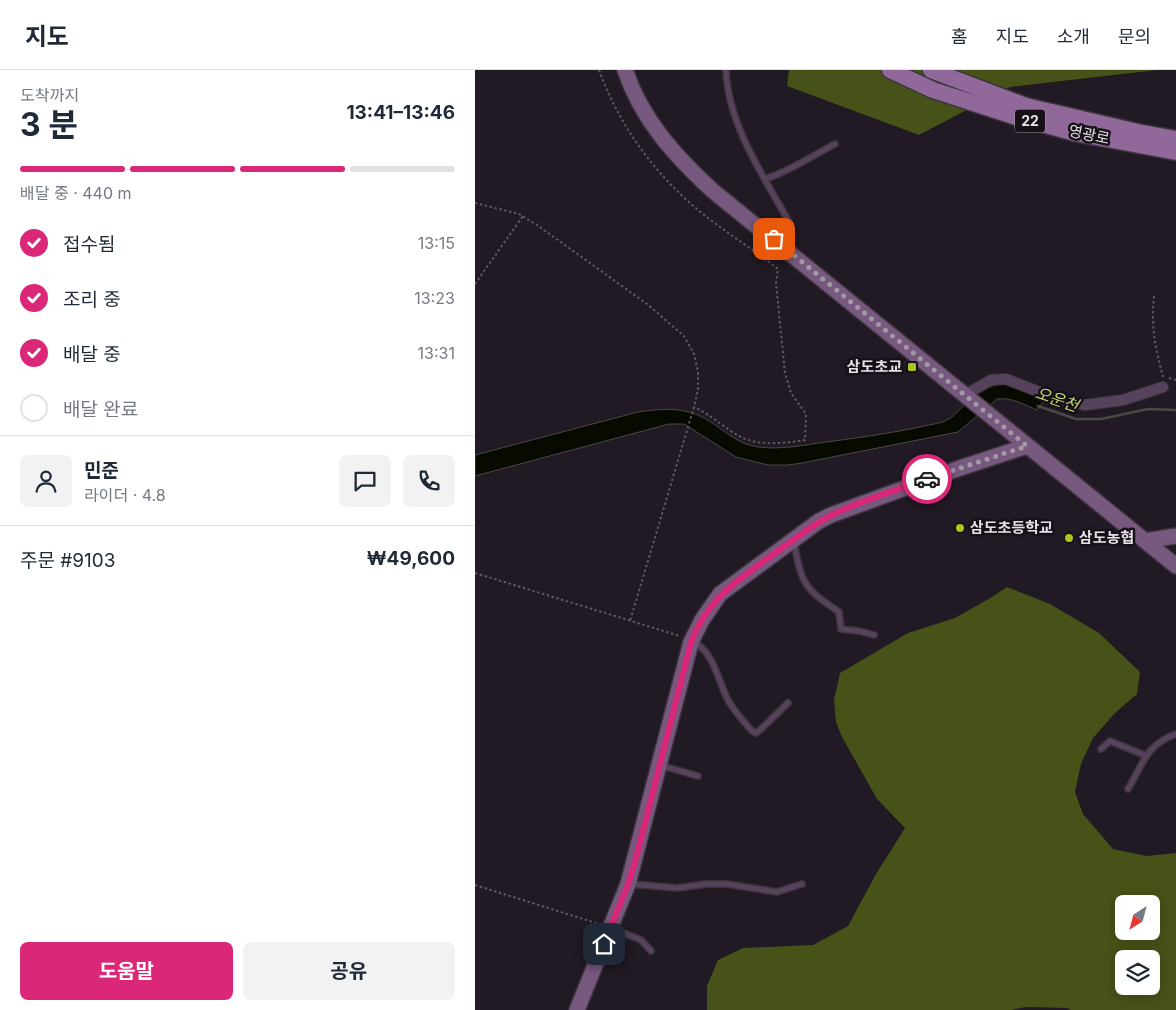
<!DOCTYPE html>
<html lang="ko">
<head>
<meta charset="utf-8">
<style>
	body { margin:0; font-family:Inter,"Noto Sans KR",sans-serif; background:#f2f2f3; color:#1f2937; height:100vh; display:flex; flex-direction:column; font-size:19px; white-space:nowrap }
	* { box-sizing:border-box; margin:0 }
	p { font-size:16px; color:#747a83 }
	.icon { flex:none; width:28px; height:28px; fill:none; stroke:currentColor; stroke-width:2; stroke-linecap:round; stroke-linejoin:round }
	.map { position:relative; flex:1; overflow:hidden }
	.side { display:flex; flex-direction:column; background:#fff; width:475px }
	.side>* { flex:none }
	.needle { width:32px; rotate:216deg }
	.tools { position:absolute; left:640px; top:825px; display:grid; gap:10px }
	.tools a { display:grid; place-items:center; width:45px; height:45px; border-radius:8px; background:#fff; box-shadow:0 2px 12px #0003; font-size:25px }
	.pin { position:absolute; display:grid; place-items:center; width:42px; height:42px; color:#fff; margin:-21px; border-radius:10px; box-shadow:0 2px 8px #0006 }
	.courier { position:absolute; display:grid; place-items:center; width:50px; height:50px; margin:-25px; border:4px solid #db2777; border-radius:50%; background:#fff; color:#222; box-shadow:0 1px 6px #0007 }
	.head em { font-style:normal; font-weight:700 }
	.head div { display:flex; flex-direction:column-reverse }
	.head { display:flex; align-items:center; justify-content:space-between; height:85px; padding:0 20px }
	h1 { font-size:32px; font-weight:700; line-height:38px }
	.bar { display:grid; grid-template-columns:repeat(4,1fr); gap:8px 5px; align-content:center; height:60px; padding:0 20px }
	.bar i { height:6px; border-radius:4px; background:#e0e1e3 }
	.bar .selected { background:#db2777 }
	.bar p { grid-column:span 4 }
	.line { display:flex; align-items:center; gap:12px; padding:0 20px; border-top:1px solid #e0e1e3 }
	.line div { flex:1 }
	.round { display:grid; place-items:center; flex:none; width:52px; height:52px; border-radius:8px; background:#f2f2f3 }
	ol { padding:0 20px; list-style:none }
	li { display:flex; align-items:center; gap:15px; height:55px }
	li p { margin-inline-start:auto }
	li .icon { padding:5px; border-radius:50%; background:#db2777; color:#fff; stroke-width:4 }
	li:last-child { color:#747a83 }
	li i { width:28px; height:28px; border:2px solid #e0e1e3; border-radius:50% }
	.primary-button { display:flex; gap:10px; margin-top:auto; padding:10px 20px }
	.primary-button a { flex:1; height:58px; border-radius:8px; background:#db2777; color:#fff; font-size:20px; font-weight:700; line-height:58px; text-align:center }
	.primary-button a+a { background:#f2f2f3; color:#1f2937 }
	header { display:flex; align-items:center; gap:30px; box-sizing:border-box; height:70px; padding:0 25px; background:#fff; border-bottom:1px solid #e0e1e3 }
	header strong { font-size:24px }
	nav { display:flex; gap:28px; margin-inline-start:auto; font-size:18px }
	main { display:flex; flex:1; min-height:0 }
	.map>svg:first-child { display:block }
	.forest { fill:#465218; fill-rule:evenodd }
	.water { fill:#070a00; stroke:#4a4a45 }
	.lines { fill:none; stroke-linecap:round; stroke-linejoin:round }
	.stream { stroke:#4a4a45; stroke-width:2.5 }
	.lane-casing { stroke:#3d353e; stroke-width:8 }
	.street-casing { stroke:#3d353e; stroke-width:12 }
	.secondary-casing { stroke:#3d353e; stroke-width:18 }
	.primary-casing { stroke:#3d353e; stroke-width:19 }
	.path { stroke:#5e5760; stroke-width:2; stroke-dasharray:2.5 2.5; stroke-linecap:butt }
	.lane { stroke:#56435b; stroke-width:5 }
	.street { stroke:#56435b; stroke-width:10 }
	.secondary { stroke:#77587f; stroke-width:15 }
	.primary { stroke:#90689a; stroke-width:16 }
	.done { stroke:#a19aa2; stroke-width:5; stroke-dasharray:0 9 }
	.route { stroke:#db2777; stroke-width:6 }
	.poi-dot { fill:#a9c71b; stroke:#181019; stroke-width:2 }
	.labels { text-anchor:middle; stroke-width:5; stroke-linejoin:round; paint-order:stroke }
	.shield { fill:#181019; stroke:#a8a2a9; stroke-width:1 }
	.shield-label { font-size:14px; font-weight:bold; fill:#e6e0e7 }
	.street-label { font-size:15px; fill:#e6e0e7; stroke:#181019 }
	.poi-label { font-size:15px; font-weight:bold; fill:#e6e0e7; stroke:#181019; text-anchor:start }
	.water-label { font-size:16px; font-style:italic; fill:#c0d971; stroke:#181019 }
</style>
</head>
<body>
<header>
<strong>지도</strong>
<nav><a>홈</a><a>지도</a><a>소개</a><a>문의</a></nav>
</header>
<main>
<section class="side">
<div class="head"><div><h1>3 분</h1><p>도착까지</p></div><em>13:41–13:46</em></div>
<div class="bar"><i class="selected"></i><i class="selected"></i><i class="selected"></i><i></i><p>배달 중 · 440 m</p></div>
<ol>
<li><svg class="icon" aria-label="check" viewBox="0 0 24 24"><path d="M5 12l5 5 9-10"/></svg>접수됨<p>13:15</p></li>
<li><svg class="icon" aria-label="check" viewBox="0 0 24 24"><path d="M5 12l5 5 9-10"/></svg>조리 중<p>13:23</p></li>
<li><svg class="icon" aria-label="check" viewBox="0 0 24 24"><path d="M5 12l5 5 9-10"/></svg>배달 중<p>13:31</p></li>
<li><i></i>배달 완료</li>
</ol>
<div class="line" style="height:90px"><a class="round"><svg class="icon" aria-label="person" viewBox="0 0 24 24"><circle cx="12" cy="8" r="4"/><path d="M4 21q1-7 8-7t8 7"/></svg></a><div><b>민준</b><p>라이더 · 4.8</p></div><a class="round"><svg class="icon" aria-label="chat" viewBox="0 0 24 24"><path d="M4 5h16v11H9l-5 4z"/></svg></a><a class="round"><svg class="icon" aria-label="phone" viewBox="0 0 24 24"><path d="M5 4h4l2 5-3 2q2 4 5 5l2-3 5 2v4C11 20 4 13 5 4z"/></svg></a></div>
<div class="line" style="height:65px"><div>주문 #9103</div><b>₩49,600</b></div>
<div class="primary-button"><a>도움말</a><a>공유</a></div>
</section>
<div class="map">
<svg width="701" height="940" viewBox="0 0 701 940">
	<rect width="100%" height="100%" fill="#211923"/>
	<!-- forest -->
	<path class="forest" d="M314 0H682L535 17 444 65 312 16Z
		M532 517 575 534 624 563 665 602 662 624 640 643 618 668 606 694 600 722 608 744 638 779 671 786 701 783V940H596L592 938 550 937 536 940H232V916L243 890 268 878 338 875 373 856 401 804 430 758 402 729 367 667 361 652 359 630 365 603 433 563 480 548 517 527ZM649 834H676V861H649ZM649 889H676V916H649Z"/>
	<!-- water -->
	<path class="water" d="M523 314H533L570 329 562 340C550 335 537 327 522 329L483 362 327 393 313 395H293L261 387 209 354H194L0 406V385L163 342C183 339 203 337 223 345 244 354 259 374 283 377 306 380 329 375 351 372 391 367 429 361 468 352L477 347 504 321Z"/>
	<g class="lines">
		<!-- stream -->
		<path class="stream" d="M563 336 601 349H626L673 339 701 340"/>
		<!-- lane casing -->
		<g class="lane-casing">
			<path id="lane" d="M251 0C253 55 288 105 314 152L299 169
				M290 109C315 101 337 86 360 74
				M319 473C327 515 329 518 364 542L366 559 384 561 399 565
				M219 572C239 583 243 611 253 630 259 641 268 651 277 661L281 663 285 660 313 633
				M626 679 635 671 672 686
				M184 695 223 706
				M653 719C667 696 671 674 701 664
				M154 814 203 818 231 814H252L302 822 327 814
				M136 858 166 870 176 881"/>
		</g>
		<!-- street casing -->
		<g class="street-casing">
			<path id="street" d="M490 325 516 310 531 309 582 329 610 335 648 330 688 317"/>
		</g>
		<!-- secondary casing -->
		<g class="secondary-casing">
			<path id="secondary" d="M150 0C167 50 200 86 238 121L701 496
				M670 471 701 466
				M102 940 153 814 216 572 227 550 245 524 344 451 356 445 485 398 552 376"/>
		</g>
		<!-- primary casing -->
		<g class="primary-casing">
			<path id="primary" d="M415 0 458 20 538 46 600 63 701 82
				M456 0 551 36 667 63 701 69"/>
		</g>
		<!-- path -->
		<path class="path" d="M124 0C147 63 188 115 241 154 261 169 283 183 303 199L301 213 310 303 316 323 331 344 330 370C311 373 286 376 268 368 251 360 237 345 219 337
			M0 133 44 144 62 155 172 234 209 266 219 284 223 302V319L219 337 155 551
			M0 214 48 146
			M679 226C676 259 680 276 688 307
			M694 308 701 310
			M0 503 205 566
			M0 815 124 854"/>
		<!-- lane -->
		<use href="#lane" class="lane"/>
		<!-- street -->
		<use href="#street" class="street"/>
		<!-- secondary -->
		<use href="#secondary" class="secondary"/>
		<!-- primary -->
		<use href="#primary" class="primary"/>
	</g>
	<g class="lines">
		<!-- done -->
		<path class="done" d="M299 169 552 376 452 409"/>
		<!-- route -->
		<path class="route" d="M129 874 153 814 160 792 216 572C234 525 269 506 307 478 323 467 338 454 355 446 385 430 420 421 452 409"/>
	</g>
	<!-- markers -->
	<g class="poi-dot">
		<rect x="432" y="292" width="10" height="10" rx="2.5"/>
		<circle cx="485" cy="458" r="5"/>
		<circle cx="594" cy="468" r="5"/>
	</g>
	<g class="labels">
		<!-- shield labels -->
		<rect class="shield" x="540" y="39.5" width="30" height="23" rx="4"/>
		<g class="shield-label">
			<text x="555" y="56">22</text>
		</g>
		<!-- street labels -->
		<g class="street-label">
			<text transform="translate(614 65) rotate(12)" y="5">영광로</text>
		</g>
		<!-- poi labels -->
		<g class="poi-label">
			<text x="427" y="302" text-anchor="end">삼도초교</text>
			<text x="495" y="463">삼도초등학교</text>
			<text x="604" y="473">삼도농협</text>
		</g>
		<!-- water labels -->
		<g class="water-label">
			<text transform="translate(582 329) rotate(19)" y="6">오운천</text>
		</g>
	</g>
</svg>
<div class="tools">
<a><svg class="needle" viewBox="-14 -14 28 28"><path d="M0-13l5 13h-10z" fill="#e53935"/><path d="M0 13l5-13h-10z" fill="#747a83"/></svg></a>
<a><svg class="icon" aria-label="layers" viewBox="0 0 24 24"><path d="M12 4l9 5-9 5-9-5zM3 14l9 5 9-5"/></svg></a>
</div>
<div class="pin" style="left:299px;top:169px;background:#ea580c"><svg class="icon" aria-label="bag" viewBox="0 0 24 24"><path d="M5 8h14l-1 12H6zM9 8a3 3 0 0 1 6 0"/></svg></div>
<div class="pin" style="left:129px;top:874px;background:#1f2937"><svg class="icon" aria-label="home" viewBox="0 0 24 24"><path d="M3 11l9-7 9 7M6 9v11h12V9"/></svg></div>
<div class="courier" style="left:452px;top:409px"><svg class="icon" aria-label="car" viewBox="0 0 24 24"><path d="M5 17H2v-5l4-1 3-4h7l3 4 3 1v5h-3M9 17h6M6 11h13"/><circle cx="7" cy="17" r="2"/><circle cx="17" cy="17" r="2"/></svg></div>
</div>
</main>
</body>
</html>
